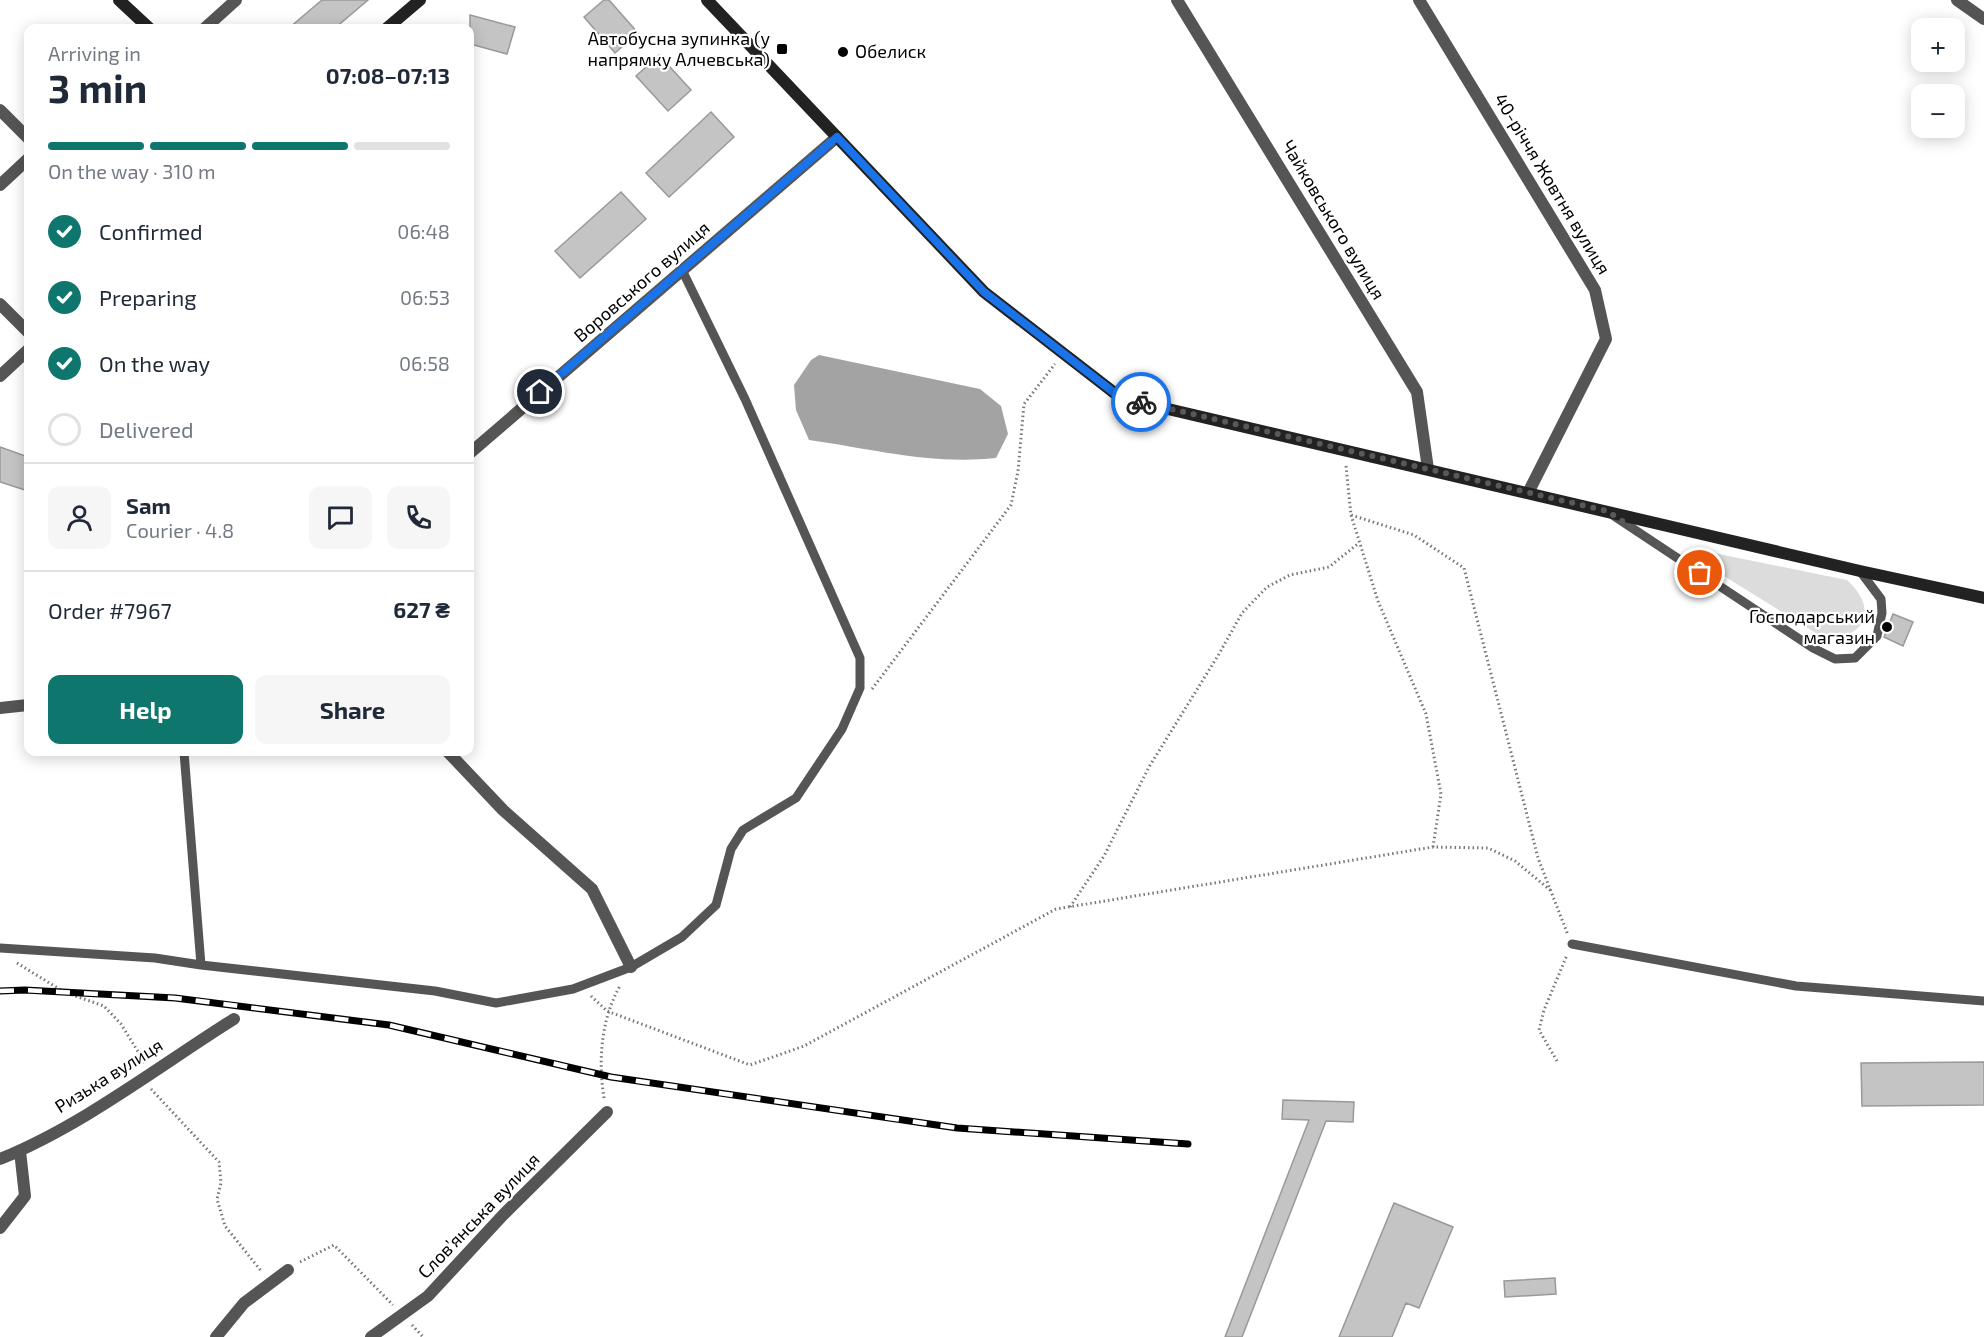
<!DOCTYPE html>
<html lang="en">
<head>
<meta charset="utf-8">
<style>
	body { margin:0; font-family:"Exo 2",sans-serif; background:#f6f6f7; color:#1f2937; height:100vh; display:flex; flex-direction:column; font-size:22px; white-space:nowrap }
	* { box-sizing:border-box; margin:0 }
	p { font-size:20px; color:#747a83 }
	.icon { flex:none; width:33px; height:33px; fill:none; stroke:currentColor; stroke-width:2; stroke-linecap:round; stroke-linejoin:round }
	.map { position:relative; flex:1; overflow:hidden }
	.side { position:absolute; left:24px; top:24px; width:450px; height:732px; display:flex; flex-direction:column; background:#fff; border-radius:12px; box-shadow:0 3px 15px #0003 }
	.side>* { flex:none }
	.tools { position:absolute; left:1911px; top:18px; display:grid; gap:12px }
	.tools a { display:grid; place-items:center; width:54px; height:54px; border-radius:12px; background:#fff; box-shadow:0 3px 15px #0003; font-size:30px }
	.pin { position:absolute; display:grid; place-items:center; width:51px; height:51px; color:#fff; margin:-26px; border:3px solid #fff; border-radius:50%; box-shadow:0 2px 6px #0007 }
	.courier { position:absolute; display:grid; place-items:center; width:60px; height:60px; margin:-30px; border:4px solid #1a73e8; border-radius:50%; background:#fff; color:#222; box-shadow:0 2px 8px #0007 }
	.headline em { font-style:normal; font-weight:700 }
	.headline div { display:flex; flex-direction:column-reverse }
	.headline { display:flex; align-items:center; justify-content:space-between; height:102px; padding:0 24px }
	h1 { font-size:39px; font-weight:700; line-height:45px }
	.bar { display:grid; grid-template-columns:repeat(4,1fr); gap:9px 6px; align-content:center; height:72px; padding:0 24px }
	.bar i { height:8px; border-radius:4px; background:#e0e1e3 }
	.bar .current { background:#0f766e }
	.bar p { grid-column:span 4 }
	.line { display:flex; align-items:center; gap:15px; padding:0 24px; border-top:2px solid #e0e1e3 }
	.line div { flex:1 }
	.round { display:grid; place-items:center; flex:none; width:63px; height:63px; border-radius:12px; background:#f6f6f7 }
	ol { padding:0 24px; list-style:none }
	li { display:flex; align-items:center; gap:18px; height:66px }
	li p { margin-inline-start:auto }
	li .icon { padding:6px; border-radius:50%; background:#0f766e; color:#fff; stroke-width:4 }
	li:last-child { color:#747a83 }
	li i { width:33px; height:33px; border:3px solid #e0e1e3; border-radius:50% }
	.primary-button { display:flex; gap:12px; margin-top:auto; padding:12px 24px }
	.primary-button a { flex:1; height:69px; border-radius:12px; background:#0f766e; color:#fff; font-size:24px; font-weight:700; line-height:69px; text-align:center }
	.primary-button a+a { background:#f6f6f7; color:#1f2937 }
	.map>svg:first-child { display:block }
	.green { fill:#dcdcdc }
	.water { fill:#a3a3a3 }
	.building { fill:#c4c4c4; stroke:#999; stroke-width:1.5 }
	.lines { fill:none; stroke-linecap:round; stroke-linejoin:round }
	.path { stroke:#777; stroke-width:3; stroke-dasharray:1.5 3; stroke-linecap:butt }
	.lane { stroke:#555; stroke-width:9 }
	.street { stroke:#555; stroke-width:12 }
	.secondary { stroke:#222; stroke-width:12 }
	.rail-casing { stroke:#000; stroke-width:7 }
	.rail { stroke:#fff; stroke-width:4.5; stroke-dasharray:14; stroke-linecap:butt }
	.done { stroke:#595959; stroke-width:6; stroke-dasharray:0 10.8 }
	.route { stroke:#1a73e8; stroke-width:8 }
	.poi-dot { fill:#000; stroke:#fff; stroke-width:2 }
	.labels { text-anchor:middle; stroke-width:4.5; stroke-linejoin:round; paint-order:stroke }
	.poi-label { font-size:18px; fill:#000; stroke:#fff; text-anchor:end }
	.street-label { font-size:18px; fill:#000; stroke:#fff }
</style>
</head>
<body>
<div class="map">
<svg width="1984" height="1337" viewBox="0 0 1984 1337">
	<rect width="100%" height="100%" fill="#fff"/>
	<!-- green -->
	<path class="green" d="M1714 553 1847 580C1881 611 1863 643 1819 635L1708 566 1706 560Z"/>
	<!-- water -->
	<path class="water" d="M819 355 980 389 1001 406 1008 434 996 458C931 465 873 449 809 440L796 410 794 385 811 360Z"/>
	<!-- building -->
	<path class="building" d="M322 0H368L335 28H289Z
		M604 0H609L638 33 615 53 584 17Z
		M470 15 515 27 507 54 470 44Z
		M659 55 691 90 668 111 636 76Z
		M711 112 734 137 669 197 646 173Z
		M621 192 646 219 580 278 555 251Z
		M0 447 28 457V491L0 482Z
		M1893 614 1913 622 1903 646 1884 637Z
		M1984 1062V1105L1862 1106 1861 1063Z
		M1283 1100 1354 1102 1353 1122 1326 1121 1242 1337H1225L1309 1120 1282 1119Z
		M1394 1203 1453 1227 1419 1308 1406 1303 1392 1337H1339Z
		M1555 1278 1556 1294 1505 1297 1504 1281Z"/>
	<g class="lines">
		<!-- path -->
		<path class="path" d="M1346 466 1351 515 1414 535 1464 568 1538 858 1568 935
			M1351 515 1378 601 1426 714 1441 794 1433 847
			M872 689 1011 505 1018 471 1024 404 1055 364
			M1070 907 1104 856 1149 767 1219 654 1242 613 1267 587 1290 575 1329 567 1359 543
			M17 963 64 992 104 1006 121 1024 145 1063
			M591 996 607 1011 750 1065 804 1046 1056 909 1433 847 1488 848 1515 861 1550 890
			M1557 1061 1539 1030 1544 1010 1567 955
			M151 1089 219 1162 221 1183 217 1199 225 1226 262 1272
			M604 1098C598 1061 601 1019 620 986
			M300 1262 334 1245 393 1305
			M412 1325 423 1337"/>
		<!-- lane -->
		<path class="lane" d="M1614 516 1813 648 1835 659 1855 658 1877 636 1882 613 1881 599 1860 571
			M184 752 201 965 435 991 496 1003 573 989 631 967 682 937 716 905 731 849 743 830 796 798 842 729 860 688V658L745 399 682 270
			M1572 944 1796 986 1984 1001
			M0 948 155 958 201 965"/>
		<!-- street -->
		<path class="street" d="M1177 0 1417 392 1428 469
			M1419 0 1595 290 1606 339 1528 493
			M1957 0 1984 19
			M205 28 236 0
			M0 110 28 138
			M0 185 28 159
			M0 304 28 332
			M0 376 28 350
			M470 453 837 137
			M0 708 28 705
			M448 752 503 810 592 889 631 967
			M0 1159C82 1126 159 1066 234 1019
			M0 1228 25 1196 20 1151
			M216 1337 244 1303 288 1270
			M371 1337 428 1296 503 1215 607 1112"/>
		<!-- secondary -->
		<path class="secondary" d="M119 0 149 28
			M707 0 984 292 1121 398 1860 571 1984 598
			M387 28 420 0"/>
		<!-- rail casing -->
		<g class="rail-casing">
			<path id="rail" d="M0 991 25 990 175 998 389 1025 611 1077 957 1128 1188 1144"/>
		</g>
		<!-- rail -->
		<use href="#rail" class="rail"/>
	</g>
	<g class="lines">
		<!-- done -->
		<path class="done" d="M1141 402 1607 511 1700 573"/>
		<!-- route -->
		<path class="route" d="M540 392 837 137 984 292 1121 398 1141 402"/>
	</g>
	<!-- markers -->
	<g class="poi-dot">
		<rect x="776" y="43" width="12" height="12" rx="3"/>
		<circle cx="843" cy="52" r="6"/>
		<circle cx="1887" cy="627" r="6"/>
	</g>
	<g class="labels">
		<!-- poi labels -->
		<g class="poi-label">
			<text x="770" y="45">Автобусна зупинка (у<tspan x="770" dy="21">напрямку Алчевська)</tspan></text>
			<text x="855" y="58" text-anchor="start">Обелиск</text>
			<text x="1875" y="623">Господарський<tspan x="1875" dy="21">магазин</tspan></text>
		</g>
		<!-- street labels -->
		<g class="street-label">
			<text transform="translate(1552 184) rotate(59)" y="6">40-річчя Жовтня вулиця</text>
			<text transform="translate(1333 220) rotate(59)" y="6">Чайковського вулиця</text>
			<text transform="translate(642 282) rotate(-41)" y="6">Воровського вулиця</text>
			<text transform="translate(109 1076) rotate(-32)" y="6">Ризька вулиця</text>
			<text transform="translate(479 1216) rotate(-46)" y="6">Слов’янська вулиця</text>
		</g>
	</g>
</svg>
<div class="tools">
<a>+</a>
<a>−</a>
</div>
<div class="pin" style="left:1700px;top:573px;background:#ea580c"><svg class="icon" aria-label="bag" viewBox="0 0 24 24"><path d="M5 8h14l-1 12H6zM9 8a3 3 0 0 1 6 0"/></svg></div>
<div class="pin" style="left:540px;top:392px;background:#1f2937"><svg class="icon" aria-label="home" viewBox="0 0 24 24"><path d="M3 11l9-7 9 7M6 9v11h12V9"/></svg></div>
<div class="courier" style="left:1141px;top:402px"><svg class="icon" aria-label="bike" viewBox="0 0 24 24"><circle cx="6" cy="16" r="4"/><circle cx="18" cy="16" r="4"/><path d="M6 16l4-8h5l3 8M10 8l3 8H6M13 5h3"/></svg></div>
<section class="side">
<div class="headline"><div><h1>3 min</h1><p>Arriving in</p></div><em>07:08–07:13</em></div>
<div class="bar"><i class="current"></i><i class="current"></i><i class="current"></i><i></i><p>On the way · 310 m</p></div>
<ol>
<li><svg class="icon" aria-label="check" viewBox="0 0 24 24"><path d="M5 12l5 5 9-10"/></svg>Confirmed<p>06:48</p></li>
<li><svg class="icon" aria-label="check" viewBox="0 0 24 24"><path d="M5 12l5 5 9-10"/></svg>Preparing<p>06:53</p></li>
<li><svg class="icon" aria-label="check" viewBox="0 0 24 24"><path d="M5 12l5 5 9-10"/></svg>On the way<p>06:58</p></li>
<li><i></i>Delivered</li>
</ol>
<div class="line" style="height:108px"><a class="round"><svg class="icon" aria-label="person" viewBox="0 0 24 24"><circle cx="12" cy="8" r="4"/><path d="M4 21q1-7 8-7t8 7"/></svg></a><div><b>Sam</b><p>Courier · 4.8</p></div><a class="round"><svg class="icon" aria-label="chat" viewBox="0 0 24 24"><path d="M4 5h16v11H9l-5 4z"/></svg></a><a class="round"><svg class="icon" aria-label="phone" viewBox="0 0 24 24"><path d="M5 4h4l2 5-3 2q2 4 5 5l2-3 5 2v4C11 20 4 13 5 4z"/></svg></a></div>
<div class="line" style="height:78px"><div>Order #7967</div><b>627 ₴</b></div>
<div class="primary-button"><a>Help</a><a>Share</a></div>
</section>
</div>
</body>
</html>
